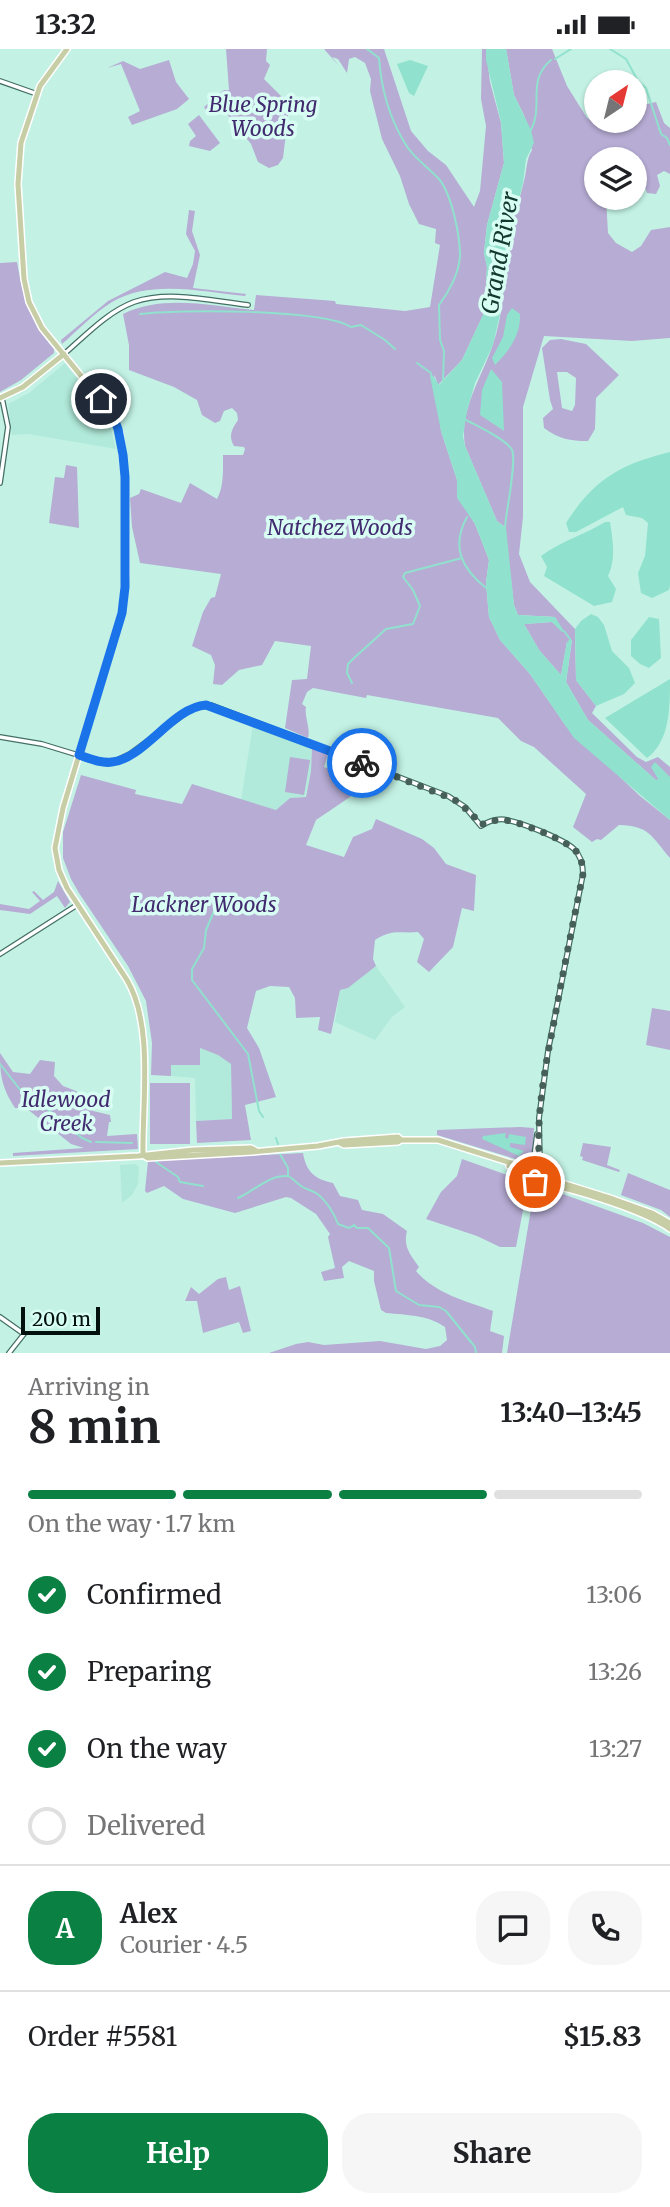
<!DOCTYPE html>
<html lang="en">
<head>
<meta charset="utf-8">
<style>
	body { margin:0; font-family:Merriweather,serif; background:#f6f6f6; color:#202124; height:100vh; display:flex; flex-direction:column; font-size:26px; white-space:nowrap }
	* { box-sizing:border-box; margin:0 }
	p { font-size:23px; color:#757577 }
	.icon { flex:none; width:38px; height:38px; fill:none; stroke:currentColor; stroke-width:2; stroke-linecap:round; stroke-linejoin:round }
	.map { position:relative; height:1304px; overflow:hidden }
	.drawer { display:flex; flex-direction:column; background:#fff; flex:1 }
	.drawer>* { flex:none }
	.needle { width:46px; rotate:35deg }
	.controls { position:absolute; left:584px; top:21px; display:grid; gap:14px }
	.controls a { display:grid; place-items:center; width:63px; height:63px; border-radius:50%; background:#fff; box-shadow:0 2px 5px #0004; font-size:35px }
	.scale { position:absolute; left:21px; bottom:18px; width:79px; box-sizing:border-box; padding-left:7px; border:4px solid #02110d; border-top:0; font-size:19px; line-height:24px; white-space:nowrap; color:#02110d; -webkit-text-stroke:5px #d8fdf3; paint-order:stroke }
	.pin { position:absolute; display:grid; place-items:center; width:60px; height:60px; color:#fff; margin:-30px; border:4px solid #fff; border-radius:50%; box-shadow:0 2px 7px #0007 }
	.courier { position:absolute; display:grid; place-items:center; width:70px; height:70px; margin:-35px; border:5px solid #1a73e8; border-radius:50%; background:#fff; color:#222; box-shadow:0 2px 9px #0007 }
	.head em { font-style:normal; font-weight:700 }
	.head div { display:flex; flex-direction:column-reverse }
	.head { display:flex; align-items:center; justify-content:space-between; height:119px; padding:0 28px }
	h1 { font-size:46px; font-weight:700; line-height:52px }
	.bar { display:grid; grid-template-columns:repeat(4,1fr); gap:10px 7px; align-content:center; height:84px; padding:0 28px }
	.bar i { height:9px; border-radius:5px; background:#e0e0e0 }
	.bar .current { background:#0b8043 }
	.bar p { grid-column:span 4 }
	.line { display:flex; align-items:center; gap:18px; padding:0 28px; border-top:2px solid #e0e0e0 }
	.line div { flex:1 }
	.round { display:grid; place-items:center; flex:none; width:74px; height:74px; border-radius:28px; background:#f6f6f6 }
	ol { padding:0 28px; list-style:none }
	li { display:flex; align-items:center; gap:21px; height:77px }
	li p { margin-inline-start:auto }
	li .icon { padding:7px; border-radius:50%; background:#0b8043; color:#fff; stroke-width:4 }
	li:last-child { color:#757577 }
	li i { width:38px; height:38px; border:4px solid #e0e0e0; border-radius:50% }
	.button { display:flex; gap:14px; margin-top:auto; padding:14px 28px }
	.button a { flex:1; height:80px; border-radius:28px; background:#0b8043; color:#fff; font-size:28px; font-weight:700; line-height:80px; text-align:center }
	.button a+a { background:#f6f6f6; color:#202124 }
	.status { display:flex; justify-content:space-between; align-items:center; height:49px; padding:0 35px; background:#fff; direction:ltr }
	.status svg { height:19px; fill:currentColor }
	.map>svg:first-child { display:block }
	.built { fill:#b1eada }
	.green { fill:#b6acd4; fill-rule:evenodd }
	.water { fill:#90e1cd }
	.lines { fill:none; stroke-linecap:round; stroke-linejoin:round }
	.stream { stroke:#90e1cd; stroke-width:2 }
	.river { stroke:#90e1cd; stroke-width:4.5 }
	.minor-casing { stroke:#446f65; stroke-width:6 }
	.major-casing { stroke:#fff; stroke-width:8 }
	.minor { stroke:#fff; stroke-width:3.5 }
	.major { stroke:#c7cda4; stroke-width:5 }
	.done { stroke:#466059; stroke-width:7; stroke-dasharray:0 12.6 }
	.route { stroke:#1a73e8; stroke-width:9 }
	.labels { text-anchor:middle; stroke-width:7; stroke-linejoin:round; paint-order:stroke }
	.park-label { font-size:21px; font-style:italic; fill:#422a6f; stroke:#d8fdf3 }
	.water-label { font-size:23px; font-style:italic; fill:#123830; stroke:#d8fdf3 }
</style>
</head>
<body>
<div class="status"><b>13:32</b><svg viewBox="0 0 49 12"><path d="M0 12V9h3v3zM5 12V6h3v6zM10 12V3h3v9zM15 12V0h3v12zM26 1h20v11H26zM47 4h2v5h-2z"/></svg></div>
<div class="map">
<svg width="670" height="1304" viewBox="0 0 670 1304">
	<rect width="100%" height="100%" fill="#c3f2e5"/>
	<!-- built -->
	<path class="built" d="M65 314 108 368 116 400 28 385 12 386 8 355 29 344Z
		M253 676 312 698 311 722 305 748 290 749 276 761 241 751Z
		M376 917 405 958 392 968 375 991 335 973 340 941 348 939Z
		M189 995 218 1006 231 1015 232 1070 196 1072 195 1029 171 1027V997Z
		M135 1115 139 1118 138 1135 132 1146 122 1154 120 1116Z"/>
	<!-- green -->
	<path class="green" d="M226 0H267L266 12 270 16 264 30 283 49 289 59 283 109 278 116 269 119 258 113 251 95 219 55 207 63 204 58 224 41H229Z
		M324 0H384L411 82 428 102 446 116 474 158 480 142 486 77 481 50 482 0H486L490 33 501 74 504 114 487 176 484 204 487 218 486 235 483 266 462 311 438 336 434 325 441 382 457 431V447L475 475 489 511 486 534 489 568 500 591 530 625 566 677 640 747 670 771V809C651 787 650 777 619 776L601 791 597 790 592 793 573 778 586 745 534 698 521 692 498 669 367 646 366 649 313 639 307 643 302 655 306 658C304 668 311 679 308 689L285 679 292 631 307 630 311 597 275 592 262 616 239 621 222 636 213 635 215 616 211 606 192 597 203 563 211 549 215 548 221 525 140 514 132 478 130 449 139 445 141 440 181 454 190 434 217 450C224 438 223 420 223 406H243L245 400 244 398 234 397C228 387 232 380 238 371L237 364 232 359 224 362 220 372 215 374 202 366 197 351 174 338 129 321V296L123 265C163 245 212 257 254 261L256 246 335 252 336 255 405 262 430 258 440 196 435 194 436 180 419 175 409 155 400 127 382 90 370 42 371 30 365 14 355 8 349 10 347 24 338 10 332 8 339 17Z
		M506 0H552L567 37 587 69 591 71 597 68V72H635V35L640 42 643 56 656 53 664 74 670 79V125L664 122 657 126 660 137 656 145 647 144 643 132 635 125V110H597V149H606L608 184 616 194 632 203 641 197 651 181 670 178V289L632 292 544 287 523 358V468L519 505 530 533 575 580 576 631 596 657 592 664 637 708 646 713 658 708 670 718V728L663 724 657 732 588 671 566 633 572 591 567 593 561 626 539 601 524 575 552 573 562 582 555 568 518 566 514 556 505 478 497 472 465 397C459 360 482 329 493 295 504 264 504 228 509 194 512 173 519 153 524 132 527 121 526 111 532 101L524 66 514 46Z
		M169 11 176 33 189 50 177 60 132 76 128 68 140 62 121 15 107 19 123 12 140 20Z
		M199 66 220 94 210 102 189 97 190 92 196 87 188 75Z
		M189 161 195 162 192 182 200 206 193 239 246 245 245 247C203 243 151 230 112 253 94 264 78 281 62 295L61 291 108 252 165 223 187 229 193 215 195 202 186 185Z
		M17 213C23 247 31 274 54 300V304L21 331 0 343V214Z
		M561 290 586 295 619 326 596 349 595 380 588 392C570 392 559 390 544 379L543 369 553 360 550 351 542 299 550 291ZM557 323H567L576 329 575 356 572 362 562 359Z
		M66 416 77 418 79 479 49 474 55 428 64 429Z
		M312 698 328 705 324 718 357 731 350 748 316 771 306 796 344 808 353 788 372 780 376 770 422 790 434 799 446 815 476 826 474 862 462 859 453 898 429 923 417 913 424 890 418 883C400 885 393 879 375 891L373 910 376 917 348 939 340 941 331 985 318 981 320 968 296 969 295 949 289 938 270 937 256 942 247 979 259 999 276 1048 245 1056 251 1091 197 1094 196 1072 232 1070 231 1015 218 1006 200 999V1016H171V1027L151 1026 152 994 146 952 128 917 79 844 71 830 63 809V783L81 726 136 741 135 745 182 755 192 735 276 761 290 749 306 748 311 722Z
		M290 708 310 711 304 746 285 743Z
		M58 832 70 853 65 859 57 847 30 865 0 861V855L29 860 40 852 32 843 34 842 43 851 54 843Z
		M652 959 670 962V1001L646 996Z
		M0 1004 13 1023 30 1025 40 1011 55 1013 54 1027 63 1037 76 1042 85 1051 95 1053 93 1062 110 1066 111 1073H109L107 1087 137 1085 138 1100 13 1107V1104L84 1099 71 1095 26 1059H15C2 1039 0 1027 0 1004Z
		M150 1034H190V1095H150Z
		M520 1078 534 1079 532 1108 522 1112 437 1086V1081Z
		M583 1094 611 1098 607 1116 620 1121 619 1123 582 1111 583 1108 580 1107Z
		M303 1104C306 1122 314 1130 333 1134L340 1147 358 1151 362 1161 383 1165 407 1182C403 1198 410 1205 419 1218L416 1222C436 1245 466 1252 493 1262L490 1282 504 1287 502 1304H269L296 1295 308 1293 324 1296 380 1292 426 1300 440 1297 447 1291 445 1278C428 1266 407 1266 386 1264L381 1261 374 1232V1222L349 1212 342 1218 344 1229 324 1232 321 1223 335 1219 328 1188 330 1185 316 1165 291 1149 286 1148 235 1164 183 1150 164 1137 147 1144 145 1142 148 1112Z
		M462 1110 516 1129 524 1134 527 1140 516 1198H500L477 1187 426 1170 441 1143 457 1127Z
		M628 1124 670 1141V1168L661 1161 621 1146Z
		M546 1139 643 1174 670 1188V1304H507L534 1142Z
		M226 1228 229 1241 240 1237 251 1282 243 1284 239 1273 203 1284 197 1252H185L191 1238 199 1245 218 1230Z"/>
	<!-- water -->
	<path class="water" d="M486 0H506L514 46 531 81 534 94 526 110 523 134 509 190 500 265 493 296 475 334 467 362 463 387 465 397 497 472 506 479 514 556 518 566 555 568 564 582 562 583 552 573 524 575 539 601 561 626 567 593 570 590 572 591 566 633 588 671 656 731 658 730 651 718 655 713 670 728V771L574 689 530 625 500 591 489 568 486 534 489 511 475 475 457 449V431L441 382 430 327 431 324 439 336 462 311 483 266 486 235 487 218 484 204 487 176 504 114 501 73 486 11Z
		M410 11 428 17 414 47 409 44 397 15Z
		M512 259 520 265C521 286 509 302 495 316L492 309 503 288 507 266Z
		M491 320 502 333 504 382 480 366 482 341Z
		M670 403V537L669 541 652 549 641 544 638 524 645 507 648 474 642 469 626 466 623 458 576 483H569L566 474C594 430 621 415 670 403Z
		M605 473H610C613 492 616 510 608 527L616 540 612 553 594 557 544 527 547 518 541 507C561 492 584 486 605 473Z
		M591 565 598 568 604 576 612 602 629 619 635 634 624 645 596 657 576 631 575 580 581 572Z
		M649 568 659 570 661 609 649 619 640 615 631 607V591Z
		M670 630C670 659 670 692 647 709L605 669Z
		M506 1084 505 1088 508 1090 509 1085 526 1088 525 1096 510 1094V1098L524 1102 519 1107 482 1090 483 1087Z"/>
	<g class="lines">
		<!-- stream -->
		<path class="stream" d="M367 0 379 9C381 37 389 67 403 91 411 107 427 117 439 130 452 146 460 187 460 207 459 224 449 243 439 256L440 291 444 302 443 331
			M610 0 626 10 638 32 646 39 661 85 667 89 670 96
			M555 10 571 0
			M531 81C544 56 526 32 551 11
			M140 265C177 260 322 260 351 278L361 276 385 291 395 300
			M417 314 431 324
			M466 371C477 377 506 390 512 401 517 412 506 463 505 478
			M467 468C451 497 461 519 486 539
			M564 582 570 590
			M352 634 347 624 348 615 354 609 386 580 413 575 420 557 413 541 403 528 405 524 462 509
			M227 856 215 860 206 881 204 899 192 920V931L248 1005 259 1062 263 1068
			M0 1015 22 1043 35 1050 82 1089 91 1093
			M276 1089 278 1095
			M96 1093 132 1094
			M280 1105 288 1119V1126
			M156 1113 178 1128 180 1133 203 1137
			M238 1149C249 1144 267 1130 277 1128 293 1125 290 1129 301 1137 305 1140 311 1141 316 1144 326 1151 334 1164 338 1175L349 1179 354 1176 357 1179H368L389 1199 396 1242 419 1256 439 1258 446 1262 475 1298 476 1304"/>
		<!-- river -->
		<path class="river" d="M491 482 500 497 501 506"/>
		<!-- minor casing -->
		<g class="minor-casing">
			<path id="minor" d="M0 32 37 45
				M64 305C85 287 107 263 134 253 169 241 212 252 248 256
				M0 434 8 378 2 349
				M0 688 42 695 101 713H113L130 705 191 660 201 656H211L448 747 465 758 481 777C489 772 498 769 507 771 523 774 563 790 574 800 581 807 583 816 583 825L548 1002 539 1069 540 1119
				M0 905 77 856
				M530 1116 534 1108 537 1085
				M0 1268 24 1285 9 1304"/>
		</g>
		<!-- major casing -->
		<g class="major-casing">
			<path id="major" d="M67 0 40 37 21 94 18 135 24 230 29 253 42 279 109 361 120 385 125 428 126 525 122 563 63 759 55 799 59 821 67 839 127 931C154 977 142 1053 143 1106
				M0 349 23 338 64 305
				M340 1094 344 1096 398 1093 401 1091
				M143 1106 148 1109 252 1103 318 1097 344 1092 398 1088 401 1091H438L511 1114 528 1117
				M0 1114 138 1107 193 1101 251 1099 255 1101
				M509 1117 517 1120 529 1133C561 1135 644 1161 670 1180
				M541 1122 549 1130 613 1150 652 1164 670 1174
				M524 1127 526 1118 536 1117 541 1125 536 1133"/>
		</g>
		<!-- minor -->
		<use href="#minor" class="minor"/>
		<!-- major -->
		<use href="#major" class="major"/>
	</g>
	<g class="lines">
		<!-- done -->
		<path class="done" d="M362 714 455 751 471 764 481 776C487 773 494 771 502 771 516 771 563 790 574 800 581 807 583 816 583 825 573 874 563 923 554 973 544 1023 534 1076 541 1126L535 1133"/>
		<!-- route -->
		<path class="route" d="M101 350 113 367 118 380 123 406 125 428V538L122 564 79 706C89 709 101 715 112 713 144 710 173 658 206 656L362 714"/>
	</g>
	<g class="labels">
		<!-- park labels -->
		<g class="park-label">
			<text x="263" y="63">Blue Spring<tspan x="263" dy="24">Woods</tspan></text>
			<text x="340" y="486">Natchez Woods</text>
			<text x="204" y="863">Lackner Woods</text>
			<text x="66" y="1058">Idlewood<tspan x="66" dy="24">Creek</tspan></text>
		</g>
		<!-- water labels -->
		<g class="water-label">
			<text transform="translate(500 204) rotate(-80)" y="8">Grand River</text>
		</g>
	</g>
</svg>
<div class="controls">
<a><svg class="needle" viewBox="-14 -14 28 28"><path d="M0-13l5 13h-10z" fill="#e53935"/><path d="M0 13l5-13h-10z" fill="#757577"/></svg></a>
<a><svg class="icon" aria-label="layers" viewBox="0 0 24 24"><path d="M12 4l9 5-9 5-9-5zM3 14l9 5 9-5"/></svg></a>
</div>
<div class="scale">200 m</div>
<div class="pin" style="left:535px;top:1133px;background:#ea580c"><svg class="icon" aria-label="bag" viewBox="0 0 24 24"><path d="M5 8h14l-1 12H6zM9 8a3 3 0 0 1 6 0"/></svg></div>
<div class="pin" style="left:101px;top:350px;background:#1f2937"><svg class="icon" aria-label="home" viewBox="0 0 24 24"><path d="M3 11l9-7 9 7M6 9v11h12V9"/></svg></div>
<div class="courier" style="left:362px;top:714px"><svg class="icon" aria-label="bike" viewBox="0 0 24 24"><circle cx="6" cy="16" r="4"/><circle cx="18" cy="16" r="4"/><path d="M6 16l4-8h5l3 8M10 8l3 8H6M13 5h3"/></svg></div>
</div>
<section class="drawer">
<div class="head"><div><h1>8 min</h1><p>Arriving in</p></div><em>13:40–13:45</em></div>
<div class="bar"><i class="current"></i><i class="current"></i><i class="current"></i><i></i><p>On the way · 1.7 km</p></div>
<ol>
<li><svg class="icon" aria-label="check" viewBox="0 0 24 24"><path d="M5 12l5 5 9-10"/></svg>Confirmed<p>13:06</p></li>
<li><svg class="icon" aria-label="check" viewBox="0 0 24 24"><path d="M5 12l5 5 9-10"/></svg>Preparing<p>13:26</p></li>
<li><svg class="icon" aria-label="check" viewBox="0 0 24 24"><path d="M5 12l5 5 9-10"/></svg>On the way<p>13:27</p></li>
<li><i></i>Delivered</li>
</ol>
<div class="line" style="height:126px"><b class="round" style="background:#0b8043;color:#fff">A</b><div><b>Alex</b><p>Courier · 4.5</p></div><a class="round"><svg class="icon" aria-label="chat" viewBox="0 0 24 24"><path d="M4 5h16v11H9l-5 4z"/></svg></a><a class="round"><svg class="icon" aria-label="phone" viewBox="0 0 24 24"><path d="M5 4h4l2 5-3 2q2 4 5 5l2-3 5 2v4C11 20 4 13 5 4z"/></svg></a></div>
<div class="line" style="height:91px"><div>Order #5581</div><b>$15.83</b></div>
<div class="button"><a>Help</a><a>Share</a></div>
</section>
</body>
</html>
